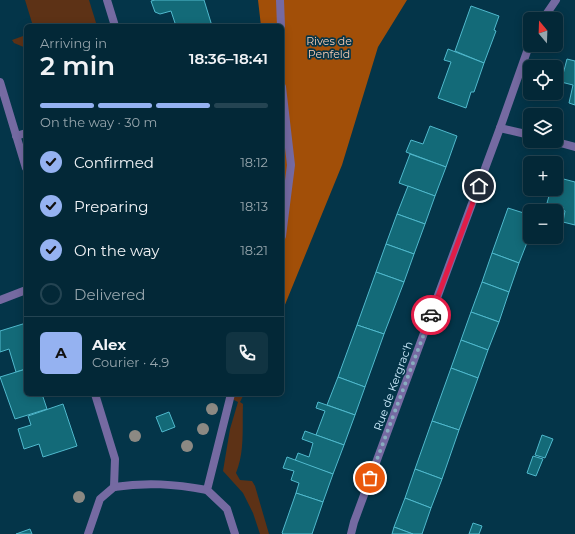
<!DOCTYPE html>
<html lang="en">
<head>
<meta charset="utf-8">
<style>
  body { margin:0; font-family:Montserrat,sans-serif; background:#113442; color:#f1f3f6; height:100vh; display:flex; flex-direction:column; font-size:15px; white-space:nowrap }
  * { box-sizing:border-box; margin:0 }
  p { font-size:13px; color:#97a6ad }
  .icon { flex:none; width:22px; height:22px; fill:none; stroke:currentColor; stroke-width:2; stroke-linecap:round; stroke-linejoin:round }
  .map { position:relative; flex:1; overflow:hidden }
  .sheet { position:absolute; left:24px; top:24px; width:260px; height:372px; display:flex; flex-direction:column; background:#032837; border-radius:6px; box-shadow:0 2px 10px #0003,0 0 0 1px #244452 }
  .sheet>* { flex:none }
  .needle { width:26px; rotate:341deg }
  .controls { position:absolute; left:523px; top:12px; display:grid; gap:8px }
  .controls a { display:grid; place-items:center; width:40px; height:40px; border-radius:6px; background:#032837; box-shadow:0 2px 10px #0003,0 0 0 1px #244452; font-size:20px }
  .pin { position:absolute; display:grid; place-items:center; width:34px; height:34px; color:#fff; margin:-17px; border:2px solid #fff; border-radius:50%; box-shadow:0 1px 4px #0007 }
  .courier { position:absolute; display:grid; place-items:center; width:40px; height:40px; margin:-20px; border:3px solid #e11d48; border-radius:50%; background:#fff; color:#222; box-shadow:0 1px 5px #0007 }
  .overview em { font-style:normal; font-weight:600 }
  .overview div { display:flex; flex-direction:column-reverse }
  .overview { display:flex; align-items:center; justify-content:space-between; height:68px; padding:0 16px }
  h1 { font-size:26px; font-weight:600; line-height:30px }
  .bar { display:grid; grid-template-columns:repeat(4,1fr); gap:6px 4px; align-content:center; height:48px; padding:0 16px }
  .bar i { height:5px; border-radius:3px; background:#244452 }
  .bar .on { background:#95b2f1 }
  .bar p { grid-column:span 4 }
  .line { display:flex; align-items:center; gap:10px; padding:0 16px; border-top:1px solid #244452 }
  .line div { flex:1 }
  .round { display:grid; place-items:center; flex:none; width:42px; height:42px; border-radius:6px; background:#113442 }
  ol { padding:0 16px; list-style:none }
  li { display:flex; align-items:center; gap:12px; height:44px }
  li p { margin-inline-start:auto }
  li .icon { padding:4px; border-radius:50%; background:#95b2f1; color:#111; stroke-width:4 }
  li:last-child { color:#97a6ad }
  li i { width:22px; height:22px; border:2px solid #244452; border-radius:50% }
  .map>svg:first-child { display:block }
  .green { fill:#5d3216 }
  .forest { fill:#a24f08 }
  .building { fill:#136a78; stroke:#50b9cd }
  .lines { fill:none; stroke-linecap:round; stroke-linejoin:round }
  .minor { stroke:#756aa2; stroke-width:8 }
  .tree { fill:#8c8983 }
  .done { stroke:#88adbf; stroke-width:4; stroke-dasharray:0 7.2 }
  .route { stroke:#e11d48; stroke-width:5 }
  .labels { text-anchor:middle; stroke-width:3.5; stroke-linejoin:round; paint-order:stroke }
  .park-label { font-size:11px; fill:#fccdb2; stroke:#043549 }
  .street-label { font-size:11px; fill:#cfeeff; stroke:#043549 }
</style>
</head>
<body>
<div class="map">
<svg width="575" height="534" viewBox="0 0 575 534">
  <rect width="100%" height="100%" fill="#043549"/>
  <g class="green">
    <polygon points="25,0 89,0 97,26 33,26"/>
    <polygon points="26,35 26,48 14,43 12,40"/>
    <path d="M222 394H244L240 402 243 404C242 426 245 452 236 473L240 480 252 481 255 486 269 534H260L253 513 243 493 223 471 230 429 238 402Z"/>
  </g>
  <polygon class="forest" points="258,0 407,0 378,47 342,165 282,312 282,26 261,26"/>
  <g class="building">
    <polygon points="155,0 204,0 212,26 176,26 171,11 160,14 155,12 151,1"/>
    <polygon points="471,6 499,16 494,30 496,31 484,63 455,51"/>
    <polygon points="448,49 484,63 474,92 471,92 466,108 438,98 451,62 444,60"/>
    <polygon points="567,59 575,61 575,105 569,103 573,85 561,82"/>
    <polygon points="430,126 457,136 446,167 406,152 411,140 423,144"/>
    <polygon points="410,154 446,167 435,196 399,183"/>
    <polygon points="556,177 575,182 575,225 563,222 565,211 563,210 563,207 547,203 551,189 556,189"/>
    <polygon points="408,186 435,196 425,224 397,214"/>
    <polygon points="508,208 530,215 524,232 530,235 519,263 492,253"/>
    <polygon points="397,214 425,224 414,254 386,244"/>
    <polygon points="386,244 414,254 404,282 376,272"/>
    <polygon points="492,253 519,263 509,292 482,282"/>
    <polygon points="376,272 404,282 384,334 357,325"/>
    <polygon points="482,282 509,292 499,322 471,312"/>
    <polygon points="471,312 499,322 488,350 461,340"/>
    <polygon points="26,323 26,369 16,372 9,349 0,352 0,331"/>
    <polygon points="357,325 384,334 365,387 338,377"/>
    <polygon points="461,340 488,350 478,378 451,368"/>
    <polygon points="451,368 478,378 459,430 432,421"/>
    <polygon points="26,369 26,394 42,394 47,409 15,419 0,377"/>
    <polygon points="338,377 365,387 355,415 327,405"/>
    <polygon points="318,402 355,415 344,445 316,435 325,411 316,408"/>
    <polygon points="63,404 77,446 43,457 39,444 24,449 18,429 31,425 28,416"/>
    <polygon points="169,412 175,427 162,432 156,417"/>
    <polygon points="432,421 459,430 442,479 415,469"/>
    <polygon points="305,431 344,445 333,474 295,461 298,453 309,457 313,443 302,439"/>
    <polygon points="542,435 553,439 545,458 535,455"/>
    <polygon points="533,456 543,459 536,476 527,473"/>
    <polygon points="287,457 333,474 323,502 296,493 299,483 291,480 294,471 283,468"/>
    <polygon points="415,469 442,479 431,508 405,498"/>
    <polygon points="296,493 323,502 312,534 283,534 282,533"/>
    <polygon points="405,498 431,508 422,534 413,534 394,527"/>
    <polygon points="473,523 482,526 479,534 469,534"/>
    <polygon points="394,527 413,534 392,534"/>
    <polygon points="30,529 32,534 16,534"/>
  </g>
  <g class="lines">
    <g class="minor">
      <polyline points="107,0 115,26"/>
      <polyline points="280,0 281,26"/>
      <polyline points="543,19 556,0"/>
      <polyline points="0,82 26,168"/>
      <polyline points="282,87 291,165 282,236"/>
      <polyline points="500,128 530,135"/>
      <polyline points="16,136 26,133"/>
      <polyline points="553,141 575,147"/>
      <polyline points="0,300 26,290"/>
      <polyline points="95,394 115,459 114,487"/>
      <polyline points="231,394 207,490 227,509 235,534"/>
      <path d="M114 487C147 482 174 484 207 490"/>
      <polyline points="88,534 100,499 114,487"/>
      <polyline points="351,534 354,522 500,128 530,43"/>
    </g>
  </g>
  <g class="tree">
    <circle cx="212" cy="409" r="6"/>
    <circle cx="203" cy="429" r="6"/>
    <circle cx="135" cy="436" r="6"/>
    <circle cx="187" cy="446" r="6"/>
    <circle cx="79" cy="497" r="6"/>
  </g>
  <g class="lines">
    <polyline class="done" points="370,478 431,315"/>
    <polyline class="route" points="431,315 479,186"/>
  </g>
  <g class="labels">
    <g class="park-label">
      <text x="329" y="45">Rives de<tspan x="329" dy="13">Penfeld</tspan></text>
    </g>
    <g class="street-label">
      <text transform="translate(393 386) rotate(-70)" y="4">Rue de Kergrac'h</text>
    </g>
  </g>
</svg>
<div class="controls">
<a><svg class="needle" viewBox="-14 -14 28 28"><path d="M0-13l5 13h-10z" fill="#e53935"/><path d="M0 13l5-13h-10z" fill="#97a6ad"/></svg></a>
<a><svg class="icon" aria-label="locate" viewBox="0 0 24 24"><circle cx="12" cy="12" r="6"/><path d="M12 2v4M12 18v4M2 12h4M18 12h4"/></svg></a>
<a><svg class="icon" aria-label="layers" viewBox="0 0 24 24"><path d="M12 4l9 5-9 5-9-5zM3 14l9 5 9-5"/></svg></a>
<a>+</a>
<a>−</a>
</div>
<div class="pin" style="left:370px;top:478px;background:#ea580c"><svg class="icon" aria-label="bag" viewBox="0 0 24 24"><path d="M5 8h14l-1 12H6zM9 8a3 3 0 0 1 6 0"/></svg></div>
<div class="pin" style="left:479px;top:186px;background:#1f2937"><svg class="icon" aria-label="home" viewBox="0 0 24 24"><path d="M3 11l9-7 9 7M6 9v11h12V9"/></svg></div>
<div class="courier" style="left:431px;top:315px"><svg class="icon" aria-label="car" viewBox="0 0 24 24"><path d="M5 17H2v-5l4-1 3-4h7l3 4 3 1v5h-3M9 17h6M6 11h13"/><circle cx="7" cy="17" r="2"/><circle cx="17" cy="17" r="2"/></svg></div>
<section class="sheet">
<div class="overview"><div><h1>2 min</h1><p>Arriving in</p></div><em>18:36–18:41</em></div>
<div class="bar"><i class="on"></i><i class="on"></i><i class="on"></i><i></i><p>On the way · 30 m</p></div>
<ol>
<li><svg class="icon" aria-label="check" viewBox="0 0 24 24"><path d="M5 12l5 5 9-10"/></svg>Confirmed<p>18:12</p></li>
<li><svg class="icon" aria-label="check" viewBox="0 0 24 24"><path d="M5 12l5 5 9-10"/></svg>Preparing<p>18:13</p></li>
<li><svg class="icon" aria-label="check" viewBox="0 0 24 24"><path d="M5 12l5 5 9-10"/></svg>On the way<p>18:21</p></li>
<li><i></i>Delivered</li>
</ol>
<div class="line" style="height:72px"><b class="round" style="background:#95b2f1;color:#111">A</b><div><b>Alex</b><p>Courier · 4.9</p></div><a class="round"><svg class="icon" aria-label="phone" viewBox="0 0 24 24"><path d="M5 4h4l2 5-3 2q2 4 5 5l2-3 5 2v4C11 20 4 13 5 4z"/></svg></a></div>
</section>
</div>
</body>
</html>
